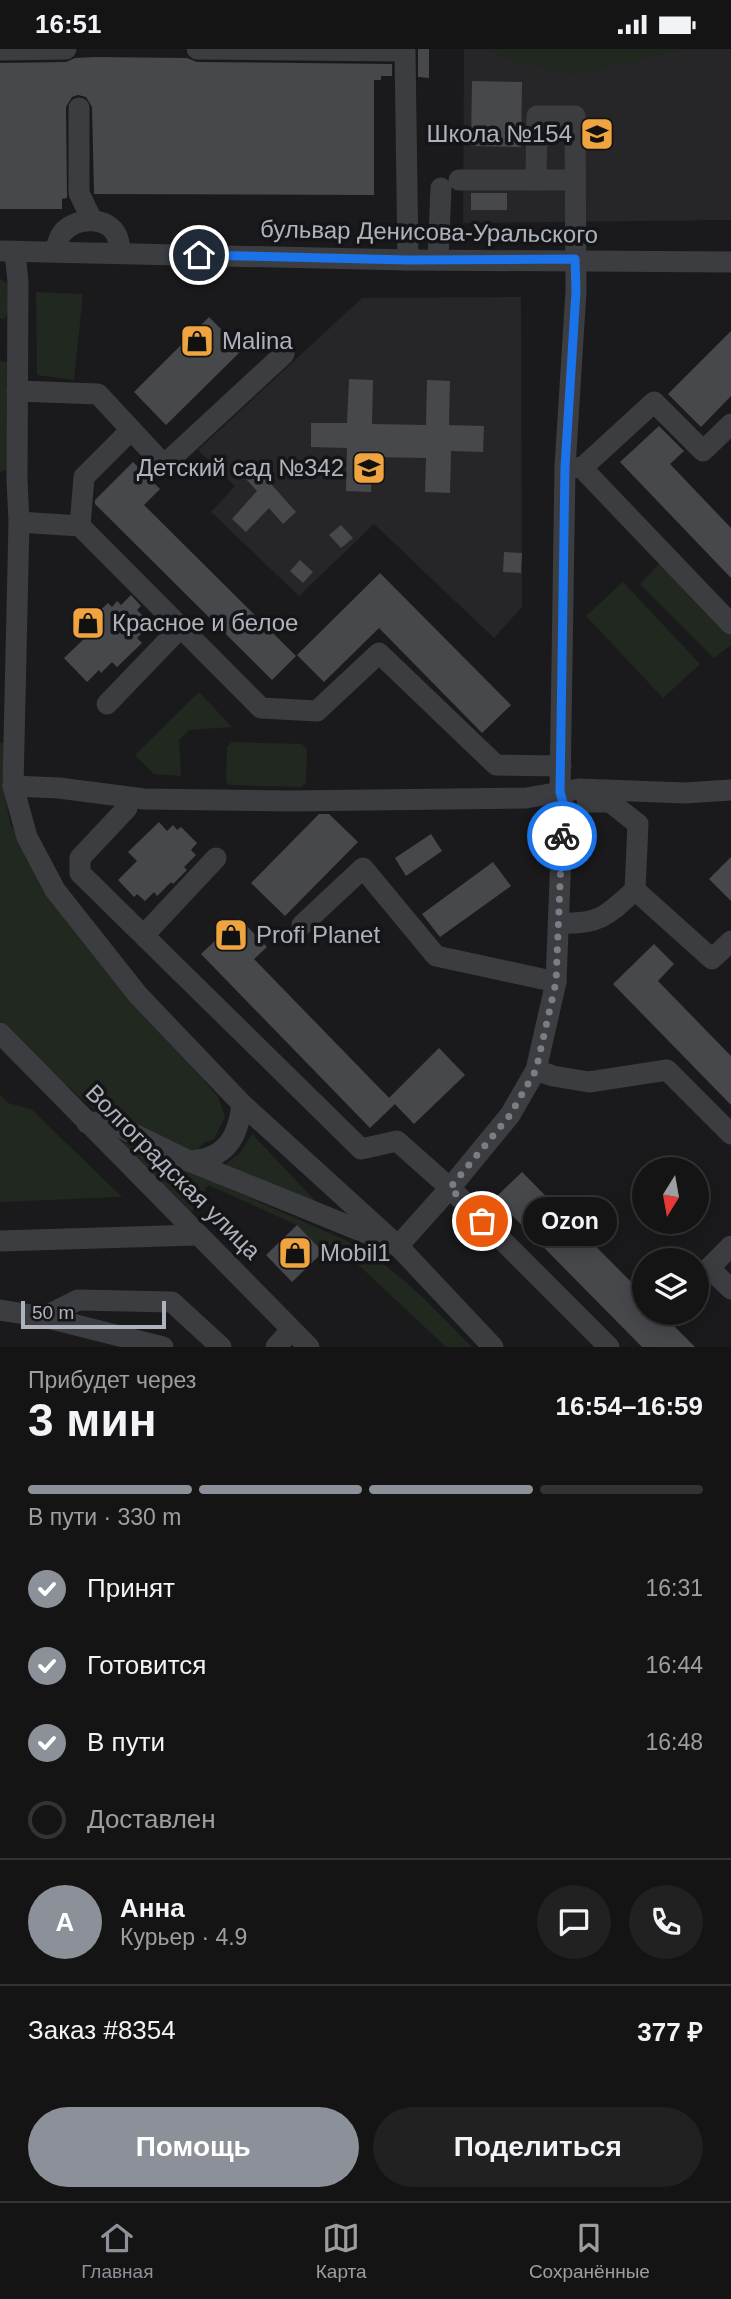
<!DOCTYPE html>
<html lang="ru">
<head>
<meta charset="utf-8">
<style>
  body { margin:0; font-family:Helvetica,sans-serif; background:#212122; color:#f1f3f6; height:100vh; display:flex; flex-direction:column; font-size:26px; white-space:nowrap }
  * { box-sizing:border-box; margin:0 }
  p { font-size:23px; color:#9d9ea0 }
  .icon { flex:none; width:38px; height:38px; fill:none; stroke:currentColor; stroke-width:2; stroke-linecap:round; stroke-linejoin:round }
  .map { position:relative; height:1298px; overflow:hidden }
  .panel { display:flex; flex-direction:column; background:#141415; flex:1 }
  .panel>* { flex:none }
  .needle { width:46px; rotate:191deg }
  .tools { position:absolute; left:632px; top:1108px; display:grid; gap:14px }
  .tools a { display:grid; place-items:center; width:77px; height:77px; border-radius:50%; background:#141415; box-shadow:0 4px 18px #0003,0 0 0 2px #333334; font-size:35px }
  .scale { position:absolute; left:21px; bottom:18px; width:145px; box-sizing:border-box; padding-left:7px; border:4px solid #adb3bc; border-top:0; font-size:19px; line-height:24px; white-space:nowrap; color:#adb3bc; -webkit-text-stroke:5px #151518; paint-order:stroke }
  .pin { position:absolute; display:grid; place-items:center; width:60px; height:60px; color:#fff; margin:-30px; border:4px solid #fff; border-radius:50%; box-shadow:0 2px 7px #0007 }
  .courier { position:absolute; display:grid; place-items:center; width:70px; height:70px; margin:-35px; border:5px solid #1a73e8; border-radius:50%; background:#fff; color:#222; box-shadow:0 2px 9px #0007 }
  .bubble { position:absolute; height:49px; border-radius:24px; background:#141415; box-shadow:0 4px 18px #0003,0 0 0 2px #333334; font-size:23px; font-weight:700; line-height:49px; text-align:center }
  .head em { font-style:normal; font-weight:700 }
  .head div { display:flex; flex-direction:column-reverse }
  .head { display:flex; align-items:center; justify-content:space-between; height:119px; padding:0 28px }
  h1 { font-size:46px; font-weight:700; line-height:52px }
  .bar { display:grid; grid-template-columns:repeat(4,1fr); gap:10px 7px; align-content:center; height:84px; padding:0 28px }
  .bar i { height:9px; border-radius:5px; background:#333334 }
  .bar .on { background:#8c9099 }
  .bar p { grid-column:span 4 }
  .line { display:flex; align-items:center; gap:18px; padding:0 28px; border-top:2px solid #333334 }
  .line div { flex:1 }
  .round { display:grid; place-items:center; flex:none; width:74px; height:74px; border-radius:37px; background:#212122 }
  ol { padding:0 28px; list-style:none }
  li { display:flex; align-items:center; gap:21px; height:77px }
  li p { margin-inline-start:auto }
  li .icon { padding:7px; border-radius:50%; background:#8c9099; color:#fff; stroke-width:4 }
  li:last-child { color:#9d9ea0 }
  li i { width:38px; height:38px; border:4px solid #333334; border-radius:50% }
  .primary-button { display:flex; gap:14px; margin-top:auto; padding:14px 28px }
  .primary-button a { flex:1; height:80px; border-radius:42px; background:#8c9099; color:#fff; font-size:28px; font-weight:700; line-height:80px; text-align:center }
  .primary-button a+a { background:#212122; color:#f1f3f6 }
  .status { display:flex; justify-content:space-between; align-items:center; height:49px; padding:0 35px; background:#141415; direction:ltr }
  .status svg { height:19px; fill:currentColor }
  .tab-bar { display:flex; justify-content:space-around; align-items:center; height:98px; border-top:2px solid #333334; background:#141415; font-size:19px; color:#9d9ea0 }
  .tab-bar a { display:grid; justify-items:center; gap:4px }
  .tab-bar .on { color:#8c9099 }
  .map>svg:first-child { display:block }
  .built { fill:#262629 }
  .green { fill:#202820 }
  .building { fill:#47484c }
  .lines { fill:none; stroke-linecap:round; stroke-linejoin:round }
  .minor { stroke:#3b3d41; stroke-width:21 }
  .done { stroke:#7a7d84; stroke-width:7; stroke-dasharray:0 12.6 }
  .route { stroke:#1a73e8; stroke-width:9 }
  .labels { text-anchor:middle; stroke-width:7; stroke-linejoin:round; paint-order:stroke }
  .poi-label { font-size:24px; fill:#adb3bc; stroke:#151518; text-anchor:start }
  .street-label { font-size:24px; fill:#adb3bc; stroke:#151518 }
</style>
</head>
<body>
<div class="status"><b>16:51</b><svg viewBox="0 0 49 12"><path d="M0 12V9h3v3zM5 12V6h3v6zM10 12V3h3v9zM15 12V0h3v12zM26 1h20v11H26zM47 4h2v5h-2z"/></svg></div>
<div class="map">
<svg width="731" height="1298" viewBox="0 0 731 1298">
  <rect width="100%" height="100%" fill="#1a1a1c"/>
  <g class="built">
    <polygon points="464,0 731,0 731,171 463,174"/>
    <polygon points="521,248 522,558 494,589 374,475 299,547 211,463 235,437 198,401 362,249"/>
  </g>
  <g class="green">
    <polygon points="492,0 685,0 573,26 497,7"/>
    <polygon points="0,230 10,236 12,258 4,270 0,269"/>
    <polygon points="36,243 83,245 74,331 37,326"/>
    <polygon points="0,312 12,314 9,419 0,423"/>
    <polygon points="663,511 731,584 731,596 714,609 640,535"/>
    <polygon points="623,533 700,615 663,649 586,567"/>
    <polygon points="199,643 232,678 189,681 179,691 181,727 154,725 135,706"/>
    <polygon points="0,693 3,694 8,702 2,731 10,774 46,842 218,1048 225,1068 214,1090 203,1094 195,1104 95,1061 41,1014 0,972"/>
    <polygon points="232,693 302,695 307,700 306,734 301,738 230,736 226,733 227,698"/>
    <polygon points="0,1046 8,1054 31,1060 122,1148 0,1153"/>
    <polygon points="252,1085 322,1159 220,1119 239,1105"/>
    <path d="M119 1091 345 1191C399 1220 430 1256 472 1298H446L334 1193 323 1203 297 1176 208 1136 192 1163Z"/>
  </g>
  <g class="building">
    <polygon points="418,0 429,0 429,29 418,28"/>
    <polygon points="96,8 187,9 197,13 392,15 392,27 381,27 381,31 374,31 374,146 94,145 92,58 86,48 78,46 72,48 66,58 67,149 62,150 62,160 0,160 0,14 66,13 75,9"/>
    <polygon points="472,32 522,33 521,98 471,97"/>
    <rect x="471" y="144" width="36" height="17"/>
    <polygon points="209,268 242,301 166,376 134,343"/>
    <polygon points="731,282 731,347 701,378 668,345"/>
    <polygon points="349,330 373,331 372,375 426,376 427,331 450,332 449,376 484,377 483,403 451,402 450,444 425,443 426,409 372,408 371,443 346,442 347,399 311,398 311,374 347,374"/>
    <polygon points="659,377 684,402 670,415 731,479 731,529 620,413"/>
    <polygon points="133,413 160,440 144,456 296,607 272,631 95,455 95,451"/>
    <polygon points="256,418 296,463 283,475 269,459 246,483 232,470 257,442 245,429"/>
    <polygon points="341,476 353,489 341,499 329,486"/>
    <polygon points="504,503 522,504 521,524 503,523"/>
    <polygon points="300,511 313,523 303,534 290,522"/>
    <polygon points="380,524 511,656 482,684 379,579 324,633 297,606"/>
    <polygon points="131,546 141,557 137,561 147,571 140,577 144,582 137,589 142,594 117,618 112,613 101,624 99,621 87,633 64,609 85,589 75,578 91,562 95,566 108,554 112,558 117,552 121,556"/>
    <polygon points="319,765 329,765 358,793 285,867 251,834"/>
    <polygon points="159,773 167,782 173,776 177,781 181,778 197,794 191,801 196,806 184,818 187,821 173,835 171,833 157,847 154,843 145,852 137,845 134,848 118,831 137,812 128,803"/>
    <polygon points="431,785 442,802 406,827 395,809"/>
    <polygon points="731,808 731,852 709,830"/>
    <polygon points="493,813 511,837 440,888 422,865"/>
    <polygon points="239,869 267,898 254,910 395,1055 370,1079 201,905"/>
    <polygon points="654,895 674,915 658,932 731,1007 731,1056 613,935"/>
    <polygon points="439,999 465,1026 414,1075 389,1049"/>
    <polygon points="522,1123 644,1246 644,1264 661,1264 695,1298 642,1298 495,1149"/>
    <polygon points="297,1176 323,1203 292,1233 266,1206"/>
  </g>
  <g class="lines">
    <g class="minor">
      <polyline points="197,0 405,2 408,211"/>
      <polyline points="0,1 66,0"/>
      <polyline points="79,59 79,144 92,171"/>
      <polyline points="459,131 575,131"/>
      <polyline points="2,202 408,211 731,213"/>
      <path d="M55 202C57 196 59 187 64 182 78 168 108 167 117 187 119 192 120 199 121 204"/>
      <polyline points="15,203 18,233 17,431 19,473 13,737 27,788 55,841 138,946 242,1055 398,1197 493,1298"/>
      <polyline points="438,211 441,139"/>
      <polyline points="17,342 98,345 164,416 284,305"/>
      <polyline points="565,418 582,419 731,575"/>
      <polyline points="582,419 654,353 703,402 731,375"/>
      <polyline points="19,473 80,477 261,659 317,662 379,604 496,716 561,717"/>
      <polyline points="80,477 84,428 131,381"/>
      <polyline points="107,655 181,578"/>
      <polyline points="13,737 59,739 144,750 289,752 526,749 579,740 685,744 731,741"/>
      <polyline points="127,759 80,809 80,824 361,1100 397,1092 450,1139 609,1298"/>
      <polyline points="635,841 712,910 731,892"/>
      <path d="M560 874C599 876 608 866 635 841L638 775 610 753H587"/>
      <polyline points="302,876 363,819 436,907 556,933"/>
      <polyline points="144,886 216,809"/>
      <polyline points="0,984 309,1298"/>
      <polyline points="536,1021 553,1027 589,1033 667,1021 731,1085"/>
      <polyline points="87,1074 107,1072 189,1112 398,1197 450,1139 510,1066 536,1021 556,933 563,754 560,743 565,418 576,242 575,67 537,67 536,131"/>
      <path d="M189 1112C226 1110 238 1089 242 1055"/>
      <polyline points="0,1192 197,1186"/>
      <polyline points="731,1197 709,1219 731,1240"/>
      <polyline points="0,1261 44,1268 163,1298"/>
      <polyline points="44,1268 78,1251 172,1253 221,1298"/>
      <polyline points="276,1298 291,1281"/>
    </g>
  </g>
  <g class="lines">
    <polyline class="done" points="482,1172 450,1139 510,1066 536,1021 556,933 562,787"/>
    <polyline class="route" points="199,206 408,211 575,210 576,242 565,418 560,743 563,754 562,787"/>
  </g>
  <defs>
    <symbol id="school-square" viewBox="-11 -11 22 22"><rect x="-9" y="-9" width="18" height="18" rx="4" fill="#efa43f" stroke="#151518"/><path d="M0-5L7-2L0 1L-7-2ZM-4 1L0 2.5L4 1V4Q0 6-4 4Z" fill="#111"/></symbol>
    <symbol id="shop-square" viewBox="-11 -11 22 22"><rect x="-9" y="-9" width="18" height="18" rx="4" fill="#efa43f" stroke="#151518"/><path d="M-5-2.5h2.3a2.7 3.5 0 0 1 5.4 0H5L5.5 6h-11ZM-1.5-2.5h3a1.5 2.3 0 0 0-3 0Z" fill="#111"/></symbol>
  </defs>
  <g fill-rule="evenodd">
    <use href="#school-square" x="578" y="66" width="38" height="38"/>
    <use href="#shop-square" x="178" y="273" width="38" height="38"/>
    <use href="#school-square" x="350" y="400" width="38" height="38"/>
    <use href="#shop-square" x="69" y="555" width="38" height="38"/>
    <use href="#shop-square" x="212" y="867" width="38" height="38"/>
    <use href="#shop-square" x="276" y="1185" width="38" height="38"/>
  </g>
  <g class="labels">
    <g class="poi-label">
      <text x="572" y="93" text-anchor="end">Школа №154</text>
      <text x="222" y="300">Malina</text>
      <text x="344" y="427" text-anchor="end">Детский сад №342</text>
      <text x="112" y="582">Красное и белое</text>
      <text x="256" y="894">Profi Planet</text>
      <text x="320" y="1212">Mobil1</text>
    </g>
    <g class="street-label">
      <text transform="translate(429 183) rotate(1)" y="8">бульвар Денисова-Уральского</text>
      <text transform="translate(173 1123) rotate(45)" y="8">Волгоградская улица</text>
    </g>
  </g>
</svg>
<div class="tools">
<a><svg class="needle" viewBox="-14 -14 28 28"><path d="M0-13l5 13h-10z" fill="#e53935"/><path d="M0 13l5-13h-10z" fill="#9d9ea0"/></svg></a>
<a><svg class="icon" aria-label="layers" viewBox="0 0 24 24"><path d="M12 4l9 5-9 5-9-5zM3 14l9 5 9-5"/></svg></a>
</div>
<div class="scale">50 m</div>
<div class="pin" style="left:482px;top:1172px;background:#ea580c"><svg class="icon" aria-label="bag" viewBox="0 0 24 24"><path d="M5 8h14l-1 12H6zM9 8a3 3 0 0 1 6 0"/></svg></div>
<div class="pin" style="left:199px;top:206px;background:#1f2937"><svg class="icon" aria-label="home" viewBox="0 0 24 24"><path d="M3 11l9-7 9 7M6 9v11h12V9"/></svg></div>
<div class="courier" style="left:562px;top:787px"><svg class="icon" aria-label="bike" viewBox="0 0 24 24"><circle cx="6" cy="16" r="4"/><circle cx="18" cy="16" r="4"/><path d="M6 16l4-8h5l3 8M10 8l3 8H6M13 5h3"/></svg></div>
<div class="bubble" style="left:523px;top:1148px;width:94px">Ozon</div>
</div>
<section class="panel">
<div class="head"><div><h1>3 мин</h1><p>Прибудет через</p></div><em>16:54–16:59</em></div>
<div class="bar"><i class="on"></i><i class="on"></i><i class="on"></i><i></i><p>В пути · 330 m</p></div>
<ol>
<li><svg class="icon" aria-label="check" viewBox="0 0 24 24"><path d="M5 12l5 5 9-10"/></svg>Принят<p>16:31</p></li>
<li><svg class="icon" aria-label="check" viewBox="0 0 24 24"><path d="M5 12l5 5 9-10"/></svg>Готовится<p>16:44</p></li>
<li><svg class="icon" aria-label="check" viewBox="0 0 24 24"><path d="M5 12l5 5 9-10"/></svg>В пути<p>16:48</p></li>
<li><i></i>Доставлен</li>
</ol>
<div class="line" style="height:126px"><b class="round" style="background:#8c9099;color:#fff">А</b><div><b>Анна</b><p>Курьер · 4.9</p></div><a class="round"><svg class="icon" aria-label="chat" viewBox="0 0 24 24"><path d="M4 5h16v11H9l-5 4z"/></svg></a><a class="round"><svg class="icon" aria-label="phone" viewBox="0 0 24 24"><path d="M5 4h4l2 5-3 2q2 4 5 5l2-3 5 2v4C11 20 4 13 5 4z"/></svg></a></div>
<div class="line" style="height:91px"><div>Заказ #8354</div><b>377 ₽</b></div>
<div class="primary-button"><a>Помощь</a><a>Поделиться</a></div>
</section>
<nav class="tab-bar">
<a class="on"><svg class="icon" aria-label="home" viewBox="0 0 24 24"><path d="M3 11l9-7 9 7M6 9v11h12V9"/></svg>Главная</a>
<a><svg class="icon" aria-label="map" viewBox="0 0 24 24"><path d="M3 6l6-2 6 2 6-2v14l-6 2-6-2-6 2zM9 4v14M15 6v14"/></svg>Карта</a>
<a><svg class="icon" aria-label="saved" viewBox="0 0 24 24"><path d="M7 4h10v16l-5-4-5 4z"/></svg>Сохранённые</a>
</nav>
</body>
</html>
